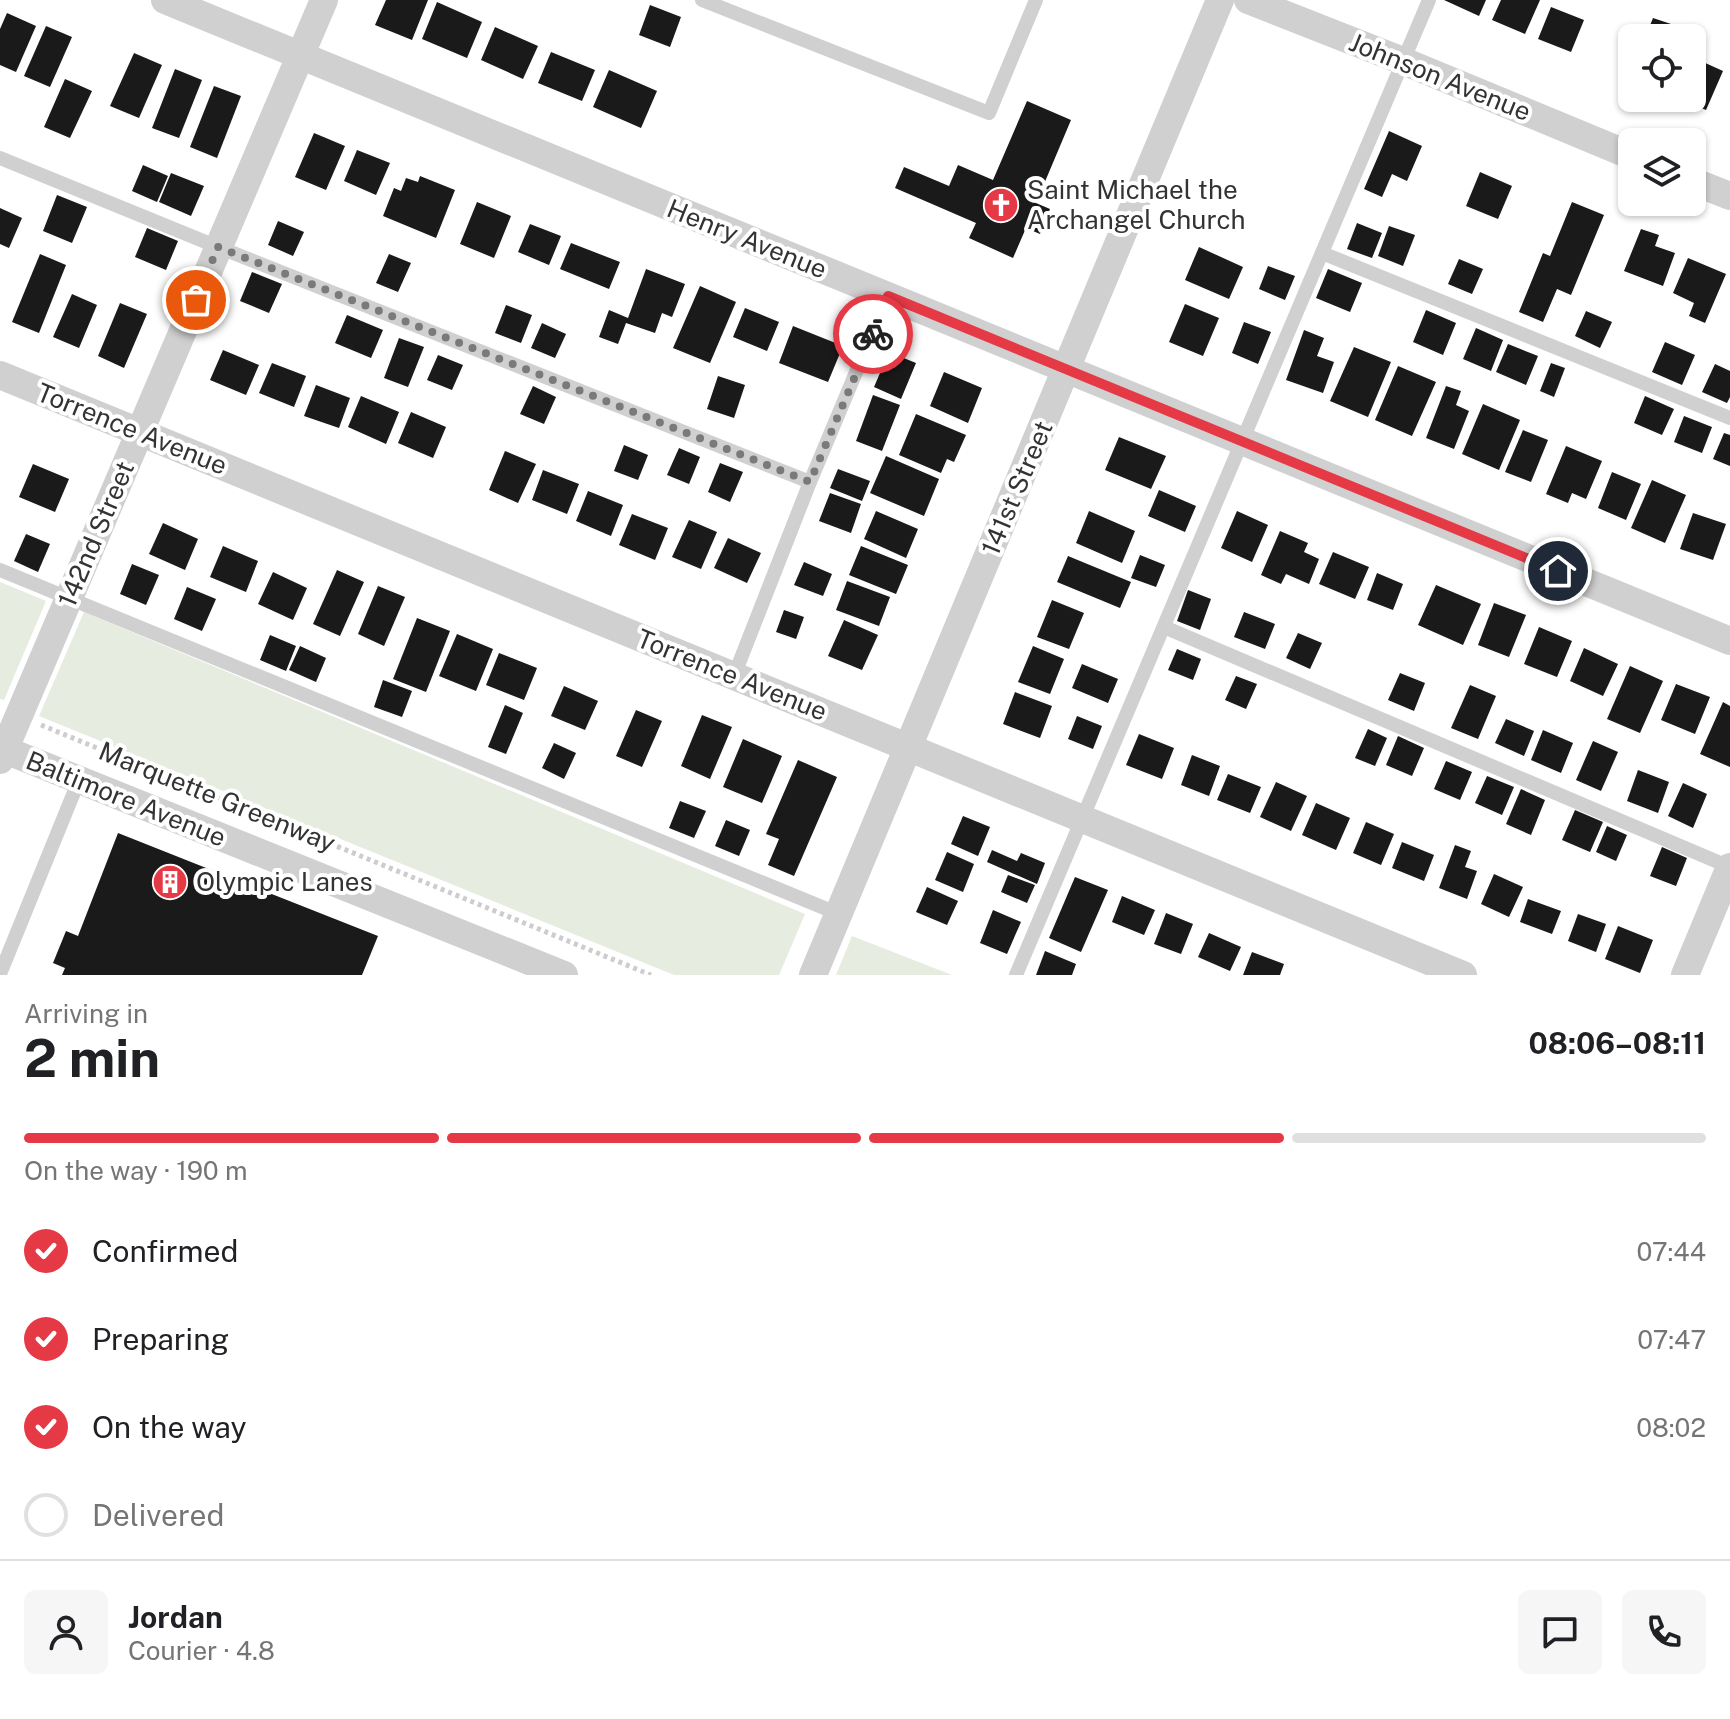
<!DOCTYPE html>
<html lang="en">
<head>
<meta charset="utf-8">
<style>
  body { margin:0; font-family:"Public Sans",sans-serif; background:#f6f6f6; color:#202124; height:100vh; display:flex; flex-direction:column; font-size:30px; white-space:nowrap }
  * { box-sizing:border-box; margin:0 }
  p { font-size:26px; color:#757577 }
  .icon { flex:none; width:44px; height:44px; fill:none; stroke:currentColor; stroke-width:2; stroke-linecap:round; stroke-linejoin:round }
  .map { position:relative; height:975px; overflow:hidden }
  .details { display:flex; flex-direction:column; background:#fff; flex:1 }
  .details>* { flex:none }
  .controls { position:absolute; left:1618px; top:24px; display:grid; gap:16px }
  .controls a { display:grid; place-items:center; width:88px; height:88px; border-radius:12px; background:#fff; box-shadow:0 2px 6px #0004; font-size:40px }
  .pin { position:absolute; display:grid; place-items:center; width:68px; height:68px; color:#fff; margin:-34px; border:4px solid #fff; border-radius:50%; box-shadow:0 2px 8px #0007 }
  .courier { position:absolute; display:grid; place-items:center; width:80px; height:80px; margin:-40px; border:6px solid #e63946; border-radius:50%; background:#fff; color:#222; box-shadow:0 2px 10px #0007 }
  .overview em { font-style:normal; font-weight:700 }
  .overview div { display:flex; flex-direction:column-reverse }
  .overview { display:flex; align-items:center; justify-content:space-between; height:136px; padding:0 24px }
  h1 { font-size:52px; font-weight:700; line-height:60px }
  .bar { display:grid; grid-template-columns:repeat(4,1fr); gap:12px 8px; align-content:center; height:96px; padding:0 24px }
  .bar i { height:10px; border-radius:6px; background:#e0e0e0 }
  .bar .active { background:#e63946 }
  .bar p { grid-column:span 4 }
  .line { display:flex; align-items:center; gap:20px; padding:0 24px; border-top:2px solid #e0e0e0 }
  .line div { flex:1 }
  .round { display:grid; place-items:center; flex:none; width:84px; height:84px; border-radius:12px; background:#f6f6f6 }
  ol { padding:0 24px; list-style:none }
  li { display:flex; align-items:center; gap:24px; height:88px }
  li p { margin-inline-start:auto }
  li .icon { padding:8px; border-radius:50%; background:#e63946; color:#fff; stroke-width:4 }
  li:last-child { color:#757577 }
  li i { width:44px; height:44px; border:4px solid #e0e0e0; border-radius:50% }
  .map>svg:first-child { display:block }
  .green { fill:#e6ecdf }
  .building { fill:#1a1a1a }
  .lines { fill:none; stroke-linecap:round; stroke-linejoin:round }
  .path { stroke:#cdcdcd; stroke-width:5; stroke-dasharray:4 4; stroke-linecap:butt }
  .lane { stroke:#d0d0d0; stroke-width:14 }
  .street { stroke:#d0d0d0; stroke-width:28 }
  .done { stroke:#7a7a7a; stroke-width:8; stroke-dasharray:0 14.4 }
  .route { stroke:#e63946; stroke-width:10 }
  .labels { text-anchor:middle; stroke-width:8; stroke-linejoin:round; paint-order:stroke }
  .street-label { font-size:26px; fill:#333; stroke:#fff }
  .poi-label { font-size:26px; fill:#333; stroke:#fff; text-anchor:start }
</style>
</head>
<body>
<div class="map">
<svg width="1730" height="975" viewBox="0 0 1730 975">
  <rect width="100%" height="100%" fill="#fff"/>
  <g class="green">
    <polygon points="0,582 46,601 4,700 0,699"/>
    <polygon points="84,612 805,914 779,975 674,975 39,716"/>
    <polygon points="852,936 952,975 836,975"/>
  </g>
  <g class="building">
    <polygon points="386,0 428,0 412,40 375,25"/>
    <polygon points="1444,0 1486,0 1479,16"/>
    <polygon points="1501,0 1540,0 1525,34 1492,20"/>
    <polygon points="437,2 482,22 467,58 422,39"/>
    <polygon points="650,5 681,17 670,47 639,35"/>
    <polygon points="1551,7 1584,20 1571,52 1538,39"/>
    <polygon points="7,13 36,26 16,72 0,65 0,29"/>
    <polygon points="1653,18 1671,24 1666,38 1645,38"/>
    <polygon points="46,26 72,37 50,87 24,76"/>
    <polygon points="495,27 538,46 523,79 481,60"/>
    <polygon points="551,52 595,70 582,101 538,83"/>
    <polygon points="134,53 162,65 139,118 110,106"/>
    <polygon points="1692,57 1723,71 1706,110 1679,98 1692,98"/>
    <polygon points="175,69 202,80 179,138 152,128"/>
    <polygon points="609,70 657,91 641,128 593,107"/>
    <polygon points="65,79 92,91 70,138 44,127"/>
    <polygon points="214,86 241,96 217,158 190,147"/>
    <polygon points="1027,101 1071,120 1036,203 1050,209 1040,234 1026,228 1013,258 969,238 976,223 895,188 904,167 949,186 958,165 993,180"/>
    <polygon points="1389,131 1422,146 1407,181 1392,174 1382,197 1364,189"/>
    <polygon points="314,133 345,146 326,190 295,177"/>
    <polygon points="357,150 390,163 376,195 344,181"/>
    <polygon points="143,165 168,176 157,202 132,191"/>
    <polygon points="1480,172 1512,186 1498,219 1466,206"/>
    <polygon points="171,173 204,186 191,216 159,202"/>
    <polygon points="420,176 455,190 436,238 383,216 394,188 401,191 406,178 418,182"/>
    <polygon points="57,195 87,207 72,243 43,231"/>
    <polygon points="477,202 511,216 494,258 460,244"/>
    <polygon points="1572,202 1604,215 1571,295 1557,289 1543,322 1519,312 1543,253 1550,256"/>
    <polygon points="0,208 22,218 9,248 0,244"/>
    <polygon points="278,221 304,232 293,256 268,245"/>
    <polygon points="1357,223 1382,233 1372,258 1347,249"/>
    <polygon points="530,224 561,236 549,265 518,252"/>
    <polygon points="1389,226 1415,235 1403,266 1378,256"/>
    <polygon points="147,228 178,241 166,270 135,257"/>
    <polygon points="1641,229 1659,235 1655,246 1675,253 1663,286 1624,271"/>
    <polygon points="571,243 620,262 609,289 560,269"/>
    <polygon points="1199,247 1243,267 1229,299 1185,280"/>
    <polygon points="40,254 66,265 39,333 12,322"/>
    <polygon points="389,254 411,263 398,292 376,283"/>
    <polygon points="1688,258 1726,274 1705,323 1689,316 1694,303 1673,293"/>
    <polygon points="1459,259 1483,269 1472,294 1448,284"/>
    <polygon points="1268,266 1295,276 1285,300 1259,289"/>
    <polygon points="646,269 685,284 672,317 662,313 655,333 626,323 618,344 599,337 609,310 628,318"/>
    <polygon points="1328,269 1362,283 1350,312 1316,298"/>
    <polygon points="252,272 282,284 269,313 240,301"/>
    <polygon points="700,286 736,302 710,363 673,348"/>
    <polygon points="72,294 97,305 79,348 53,337"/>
    <polygon points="120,303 147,314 124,368 98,356"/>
    <polygon points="1185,304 1219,318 1203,356 1169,342"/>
    <polygon points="506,305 532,315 521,343 495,333"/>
    <polygon points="745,308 779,322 767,351 733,337"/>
    <polygon points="1426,310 1456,323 1443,355 1413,342"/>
    <polygon points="1586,311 1612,322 1600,348 1575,336"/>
    <polygon points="347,315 383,330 371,358 335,343"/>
    <polygon points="1244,322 1271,332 1258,364 1232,353"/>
    <polygon points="542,323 566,334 555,358 531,348"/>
    <polygon points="793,326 843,346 828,382 779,363"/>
    <polygon points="1476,328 1503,340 1491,371 1463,359"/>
    <polygon points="1304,330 1324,338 1317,356 1334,362 1323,393 1286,380"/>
    <polygon points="399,338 424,347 408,387 384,378"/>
    <polygon points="1665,342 1695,355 1682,385 1652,372"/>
    <polygon points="1508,344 1538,356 1526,385 1496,372"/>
    <polygon points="1354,347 1391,362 1368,417 1330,401"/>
    <polygon points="223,350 259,365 246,395 210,380"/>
    <polygon points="889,352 916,363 901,399 874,387"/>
    <polygon points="438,355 463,365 452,390 427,380"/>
    <polygon points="272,363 306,376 294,407 259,393"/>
    <polygon points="1551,363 1565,368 1554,397 1540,391"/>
    <polygon points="1715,364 1730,371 1730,397 1727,403 1702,392"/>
    <polygon points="1398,366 1436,382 1412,436 1375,420"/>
    <polygon points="944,372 982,388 968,423 930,406"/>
    <polygon points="718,376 745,385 734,418 707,409"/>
    <polygon points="316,385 350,398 339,428 304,416"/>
    <polygon points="533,386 556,397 544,424 520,414"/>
    <polygon points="1446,386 1461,391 1456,405 1469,411 1454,449 1426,438"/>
    <polygon points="873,395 900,405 882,451 856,441"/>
    <polygon points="361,396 399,412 386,444 348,427"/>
    <polygon points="1645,396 1674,409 1662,435 1634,423"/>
    <polygon points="1483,404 1520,420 1499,470 1462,454"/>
    <polygon points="411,412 446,427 433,458 398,443"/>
    <polygon points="916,414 966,435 954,462 947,459 941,473 899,455"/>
    <polygon points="1684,416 1712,427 1702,453 1674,442"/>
    <polygon points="1523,430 1548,440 1531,482 1505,472"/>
    <polygon points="1724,433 1730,435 1730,466 1713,459"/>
    <polygon points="1119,437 1166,456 1151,489 1105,470"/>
    <polygon points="624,445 648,455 638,480 614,471"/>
    <polygon points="1566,446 1602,461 1586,499 1572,493 1568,503 1546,494"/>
    <polygon points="679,448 700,457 689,484 667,475"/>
    <polygon points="505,451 536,464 518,503 489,490"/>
    <polygon points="886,456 939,479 924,516 870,493"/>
    <polygon points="720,463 743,472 730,502 708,492"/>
    <polygon points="33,464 69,479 55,512 19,497"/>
    <polygon points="838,469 870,481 862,501 830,488"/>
    <polygon points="543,470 579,484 567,514 532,500"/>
    <polygon points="1612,472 1641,484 1626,520 1598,508"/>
    <polygon points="1652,480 1686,495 1665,543 1631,528"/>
    <polygon points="1159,490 1196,506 1185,532 1148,516"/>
    <polygon points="588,491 623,505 611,536 576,521"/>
    <polygon points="830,493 861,504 851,533 819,521"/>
    <polygon points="876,511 918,529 906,558 864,539"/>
    <polygon points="1089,511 1135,531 1122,563 1076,543"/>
    <polygon points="1237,511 1268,525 1252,562 1221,548"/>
    <polygon points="1693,513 1726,524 1713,560 1680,549"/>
    <polygon points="632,514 668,528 655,560 619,545"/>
    <polygon points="689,520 717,532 701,569 672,557"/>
    <polygon points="163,523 198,539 185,570 149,554"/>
    <polygon points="1280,531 1308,543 1304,552 1319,559 1309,584 1286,574 1281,584 1261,575"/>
    <polygon points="26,534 50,544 38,572 14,561"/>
    <polygon points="728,538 761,553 747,583 714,568"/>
    <polygon points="223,546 258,561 246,592 210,577"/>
    <polygon points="861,546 908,565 896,594 849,575"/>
    <polygon points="1333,552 1369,567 1355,599 1319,584"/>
    <polygon points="1140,555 1165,565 1156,587 1131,578"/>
    <polygon points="1068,556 1131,582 1120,608 1057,582"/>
    <polygon points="804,562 832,574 823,596 794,585"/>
    <polygon points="132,564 159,575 146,605 120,594"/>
    <polygon points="337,570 364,582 340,636 313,624"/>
    <polygon points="273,572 307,588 293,620 258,604"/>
    <polygon points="1377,573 1403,584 1393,610 1367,600"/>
    <polygon points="847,581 890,597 879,626 836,610"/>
    <polygon points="1436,585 1481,604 1463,645 1418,625"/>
    <polygon points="378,586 405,597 384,646 358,634"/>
    <polygon points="187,587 216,599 202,631 174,619"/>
    <polygon points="1188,590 1211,599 1200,630 1177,621"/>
    <polygon points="1052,600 1084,613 1069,649 1037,637"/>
    <polygon points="1494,603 1526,615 1509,657 1478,645"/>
    <polygon points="784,610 804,617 796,639 776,632"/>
    <polygon points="1244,612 1275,624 1265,649 1234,637"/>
    <polygon points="417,618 450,631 426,692 393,679"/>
    <polygon points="844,620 878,635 862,670 828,656"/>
    <polygon points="1539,627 1572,641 1557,677 1524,664"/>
    <polygon points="1298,633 1322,643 1310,669 1286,658"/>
    <polygon points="457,634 493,649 476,691 439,676"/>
    <polygon points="270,635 296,646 286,671 260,660"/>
    <polygon points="300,646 326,658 316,682 289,670"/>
    <polygon points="1033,646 1064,659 1050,694 1018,682"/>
    <polygon points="1584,648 1618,664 1603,696 1570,681"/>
    <polygon points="1177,649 1201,659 1193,680 1168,670"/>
    <polygon points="499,653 537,668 524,700 486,685"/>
    <polygon points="1082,664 1118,679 1108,703 1072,688"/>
    <polygon points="1630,666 1663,681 1640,733 1607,719"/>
    <polygon points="1400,673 1425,683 1414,711 1388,700"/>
    <polygon points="1236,676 1257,684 1246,709 1225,700"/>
    <polygon points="383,680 412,691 402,717 374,707"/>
    <polygon points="1676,684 1710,697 1695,734 1661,720"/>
    <polygon points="1470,685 1496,696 1478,739 1451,728"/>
    <polygon points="564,686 598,701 585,730 551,716"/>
    <polygon points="1015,692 1052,706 1040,738 1003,724"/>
    <polygon points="1723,702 1730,706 1730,767 1700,754"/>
    <polygon points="505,705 523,713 506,754 488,747"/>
    <polygon points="636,710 662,721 642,767 616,756"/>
    <polygon points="702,715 732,727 710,779 681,766"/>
    <polygon points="1077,716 1102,726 1093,749 1068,739"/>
    <polygon points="1506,719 1534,731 1524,756 1495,743"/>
    <polygon points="1368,729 1387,738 1375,766 1355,758"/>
    <polygon points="1543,730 1573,743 1561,773 1531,760"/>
    <polygon points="1139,734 1174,748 1162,779 1126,765"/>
    <polygon points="1398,736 1424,748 1412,776 1386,765"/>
    <polygon points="743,739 782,756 762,803 723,787"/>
    <polygon points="1593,741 1618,752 1601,791 1576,780"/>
    <polygon points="554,743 576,753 564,779 542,768"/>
    <polygon points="1192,755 1220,766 1209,796 1181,785"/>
    <polygon points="798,760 837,777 794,876 768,865 779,839 766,834"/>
    <polygon points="1446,761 1472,772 1460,800 1434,789"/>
    <polygon points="1638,770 1669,782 1658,813 1627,801"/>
    <polygon points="1228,774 1261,787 1250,813 1217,800"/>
    <polygon points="1487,776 1514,787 1502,815 1475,803"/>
    <polygon points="1276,782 1307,796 1291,831 1260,817"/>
    <polygon points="1683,783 1707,794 1693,828 1668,816"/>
    <polygon points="1521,789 1545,800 1531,835 1506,824"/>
    <polygon points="680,801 706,811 694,838 669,828"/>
    <polygon points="1316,803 1350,818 1336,850 1302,835"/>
    <polygon points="1575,810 1603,822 1590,852 1562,840"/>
    <polygon points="963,816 990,827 978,856 951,844"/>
    <polygon points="726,820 750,830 739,856 715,846"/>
    <polygon points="1366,822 1394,834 1381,865 1353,853"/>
    <polygon points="1607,826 1627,835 1616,861 1596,852"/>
    <polygon points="118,833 378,936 362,975 62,975 65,968 53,963 66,931 78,936"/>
    <polygon points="1402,842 1434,855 1424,881 1392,868"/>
    <polygon points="1455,845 1471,851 1465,867 1477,871 1467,899 1439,888"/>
    <polygon points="1662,847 1687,858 1676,886 1650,876"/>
    <polygon points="992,850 1017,861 1021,853 1045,863 1037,884 987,862"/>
    <polygon points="947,852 974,864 963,892 935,880"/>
    <polygon points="1494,874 1523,887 1509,917 1481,904"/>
    <polygon points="1008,875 1035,885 1027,903 1001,892"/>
    <polygon points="1075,877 1108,890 1081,952 1049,938"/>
    <polygon points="927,887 958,901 947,925 916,912"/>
    <polygon points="1122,896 1155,910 1144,935 1112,922"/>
    <polygon points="1528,899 1561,911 1552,934 1520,922"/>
    <polygon points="993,910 1021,922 1007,954 980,943"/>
    <polygon points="1166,913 1193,924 1181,954 1154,944"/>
    <polygon points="1578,914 1606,924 1596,952 1568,941"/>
    <polygon points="1618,926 1653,940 1640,973 1605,959"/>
    <polygon points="1209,933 1241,947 1230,971 1198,957"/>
    <polygon points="1045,951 1076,964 1072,975 1036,975"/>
    <polygon points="1252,952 1284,964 1280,975 1243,975"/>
  </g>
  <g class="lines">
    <polyline class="path" points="41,725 651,975"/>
    <g class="lane">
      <polyline points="702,0 989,113 1036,0"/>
      <polyline points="0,158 218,247 810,482"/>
      <polyline points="1322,253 1730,418"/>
      <polyline points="0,570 839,914"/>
      <polyline points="1164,627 1730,867"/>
      <polyline points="734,676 810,482 888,296"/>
      <polyline points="0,974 79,780"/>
      <polyline points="1016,975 1429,0"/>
    </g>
    <g class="street">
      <polyline points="165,0 1730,641"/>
      <polyline points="1248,0 1403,61 1632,156"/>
      <polyline points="1692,181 1730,196"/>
      <polyline points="0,375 1463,975"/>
      <polyline points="0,748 564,975"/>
      <polyline points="0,760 324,0"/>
      <polyline points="813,975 1220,0"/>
      <polyline points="1685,975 1730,867"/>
    </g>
  </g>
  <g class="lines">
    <polyline class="done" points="196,300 218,247 810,482 873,334"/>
    <polyline class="route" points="873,334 888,296 1558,571"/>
  </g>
  <defs>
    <symbol id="church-disc" viewBox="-11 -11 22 22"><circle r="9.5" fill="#e63946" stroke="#fff"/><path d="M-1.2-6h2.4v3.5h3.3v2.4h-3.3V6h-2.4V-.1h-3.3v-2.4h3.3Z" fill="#fff"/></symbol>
    <symbol id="building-disc" viewBox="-11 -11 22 22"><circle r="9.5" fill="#e63946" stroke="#fff"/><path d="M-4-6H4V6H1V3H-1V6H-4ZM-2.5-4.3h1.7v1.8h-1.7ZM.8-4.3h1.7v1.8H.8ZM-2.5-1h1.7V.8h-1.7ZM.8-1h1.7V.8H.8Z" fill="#fff"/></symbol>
  </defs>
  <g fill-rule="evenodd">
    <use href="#church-disc" x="981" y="185" width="40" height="40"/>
    <use href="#building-disc" x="150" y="862" width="40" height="40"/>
  </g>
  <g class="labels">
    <g class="street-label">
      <text transform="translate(1440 77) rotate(22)" y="9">Johnson Avenue</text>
      <text transform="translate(747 239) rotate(22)" y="9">Henry Avenue</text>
      <text transform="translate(132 429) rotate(22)" y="9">Torrence Avenue</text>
      <text transform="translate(1017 488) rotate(-67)" y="9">141st Street</text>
      <text transform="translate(96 534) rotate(-67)" y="9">142nd Street</text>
      <text transform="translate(732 675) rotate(22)" y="9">Torrence Avenue</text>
      <text transform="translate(217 797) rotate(22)" y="9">Marquette Greenway</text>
      <text transform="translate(126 799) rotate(22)" y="9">Baltimore Avenue</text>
    </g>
    <g class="poi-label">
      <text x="1027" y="199">Saint Michael the<tspan x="1027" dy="30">Archangel Church</tspan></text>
      <text x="196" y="891">Olympic Lanes</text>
    </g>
  </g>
</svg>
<div class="controls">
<a><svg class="icon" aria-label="locate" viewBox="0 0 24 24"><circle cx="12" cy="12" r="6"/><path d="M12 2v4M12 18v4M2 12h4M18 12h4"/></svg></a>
<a><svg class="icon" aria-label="layers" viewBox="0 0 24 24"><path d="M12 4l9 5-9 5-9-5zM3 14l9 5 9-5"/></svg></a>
</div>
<div class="pin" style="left:196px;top:300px;background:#ea580c"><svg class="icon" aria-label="bag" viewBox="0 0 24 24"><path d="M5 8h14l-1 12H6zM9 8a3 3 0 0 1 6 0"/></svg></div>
<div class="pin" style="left:1558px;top:571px;background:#1f2937"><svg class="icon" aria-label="home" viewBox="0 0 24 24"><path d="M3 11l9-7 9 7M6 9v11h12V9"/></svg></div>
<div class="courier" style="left:873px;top:334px"><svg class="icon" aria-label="bike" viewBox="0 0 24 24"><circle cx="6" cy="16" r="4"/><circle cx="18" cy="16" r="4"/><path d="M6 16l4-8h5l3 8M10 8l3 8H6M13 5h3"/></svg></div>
</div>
<section class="details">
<div class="overview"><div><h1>2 min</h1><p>Arriving in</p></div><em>08:06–08:11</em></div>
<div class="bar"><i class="active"></i><i class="active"></i><i class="active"></i><i></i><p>On the way · 190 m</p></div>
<ol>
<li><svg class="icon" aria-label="check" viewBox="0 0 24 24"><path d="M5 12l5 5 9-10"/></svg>Confirmed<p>07:44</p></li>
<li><svg class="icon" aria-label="check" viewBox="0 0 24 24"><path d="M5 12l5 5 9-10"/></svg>Preparing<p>07:47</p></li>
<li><svg class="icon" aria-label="check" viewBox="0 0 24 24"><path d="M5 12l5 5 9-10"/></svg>On the way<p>08:02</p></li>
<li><i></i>Delivered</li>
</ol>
<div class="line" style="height:144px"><a class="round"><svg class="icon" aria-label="person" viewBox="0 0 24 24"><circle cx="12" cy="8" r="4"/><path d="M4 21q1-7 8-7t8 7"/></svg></a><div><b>Jordan</b><p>Courier · 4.8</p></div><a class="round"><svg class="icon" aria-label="chat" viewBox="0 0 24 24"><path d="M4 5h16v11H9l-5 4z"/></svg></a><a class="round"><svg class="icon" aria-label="phone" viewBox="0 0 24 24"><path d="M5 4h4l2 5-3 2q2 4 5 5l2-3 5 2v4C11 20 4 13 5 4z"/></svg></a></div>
</section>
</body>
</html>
